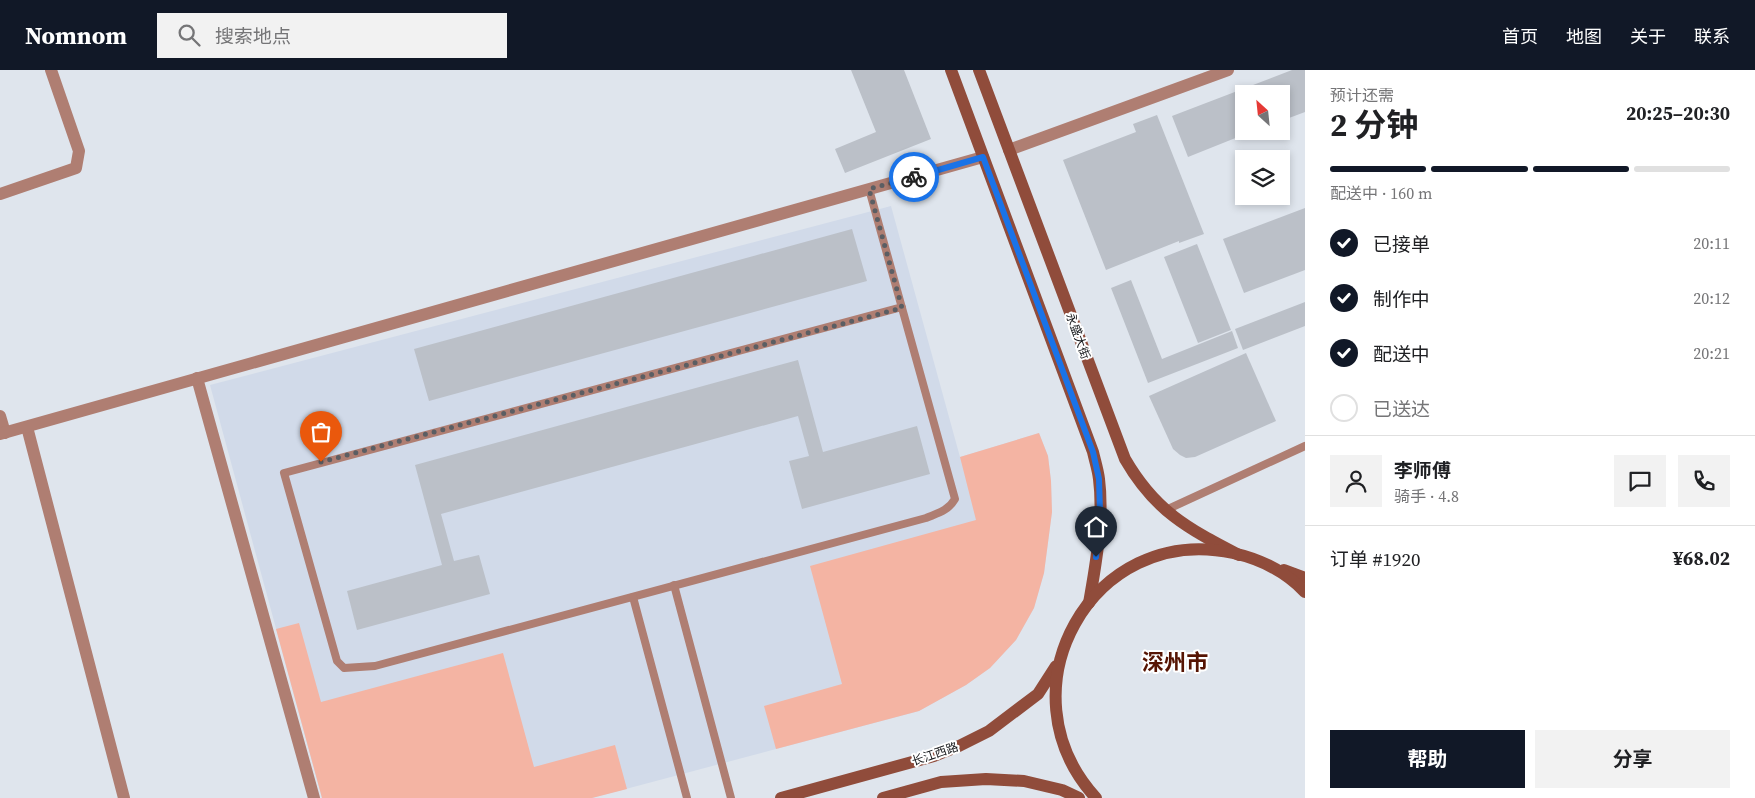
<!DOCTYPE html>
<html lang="zh">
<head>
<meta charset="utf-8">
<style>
  body { margin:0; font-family:"Source Serif 4","Noto Sans SC",serif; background:#f2f2f2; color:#202124; height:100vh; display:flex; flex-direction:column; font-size:19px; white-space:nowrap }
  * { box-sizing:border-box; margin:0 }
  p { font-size:16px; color:#757577 }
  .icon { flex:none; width:28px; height:28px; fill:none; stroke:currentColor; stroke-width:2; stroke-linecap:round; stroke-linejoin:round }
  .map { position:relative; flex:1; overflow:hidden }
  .drawer { display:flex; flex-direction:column; background:#fff; width:450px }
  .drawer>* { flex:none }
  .needle { width:32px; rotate:333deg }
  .fabs { position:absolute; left:1235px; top:15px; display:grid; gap:10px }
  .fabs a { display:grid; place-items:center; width:55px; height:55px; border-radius:0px; background:#fff; box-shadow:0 2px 8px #0003; font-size:25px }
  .pin { position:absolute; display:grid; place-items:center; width:42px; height:42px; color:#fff; margin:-51px -21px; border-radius:50% 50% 50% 0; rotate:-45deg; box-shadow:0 0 5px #0007 }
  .pin .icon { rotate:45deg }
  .courier { position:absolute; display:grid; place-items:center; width:50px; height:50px; margin:-25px; border:4px solid #1a73e8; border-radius:50%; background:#fff; color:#222; box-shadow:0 1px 6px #0007 }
  .head em { font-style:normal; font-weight:700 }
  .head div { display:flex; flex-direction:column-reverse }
  .head { display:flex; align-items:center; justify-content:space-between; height:85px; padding:0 25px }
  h1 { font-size:32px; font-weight:700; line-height:38px }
  .bar { display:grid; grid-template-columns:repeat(4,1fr); gap:8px 5px; align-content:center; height:60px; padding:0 25px }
  .bar i { height:6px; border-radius:4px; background:#e0e0e0 }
  .bar .selected { background:#111827 }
  .bar p { grid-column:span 4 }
  .line { display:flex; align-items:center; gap:12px; padding:0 25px; border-top:1px solid #e0e0e0 }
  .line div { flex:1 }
  .round { display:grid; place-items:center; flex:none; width:52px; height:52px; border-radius:0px; background:#f2f2f2 }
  ol { padding:0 25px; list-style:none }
  li { display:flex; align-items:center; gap:15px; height:55px }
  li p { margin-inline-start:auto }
  li .icon { padding:5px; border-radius:50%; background:#111827; color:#fff; stroke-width:4 }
  li:last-child { color:#757577 }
  li i { width:28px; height:28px; border:2px solid #e0e0e0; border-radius:50% }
  .action { display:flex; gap:10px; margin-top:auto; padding:10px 25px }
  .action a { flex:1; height:58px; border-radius:0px; background:#111827; color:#fff; font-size:20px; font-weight:700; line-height:58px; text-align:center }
  .action a+a { background:#f2f2f2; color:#202124 }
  header { display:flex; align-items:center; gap:30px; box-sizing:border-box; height:70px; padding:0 25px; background:#111827; color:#fff }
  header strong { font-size:24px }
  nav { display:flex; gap:28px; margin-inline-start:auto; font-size:18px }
  .search { width:350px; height:45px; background:#f2f2f2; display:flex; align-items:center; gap:12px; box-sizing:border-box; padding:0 18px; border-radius:0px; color:#757577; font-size:19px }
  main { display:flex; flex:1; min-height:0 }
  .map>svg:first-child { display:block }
  .built { fill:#d1dae9 }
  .grass { fill:#f4b4a3 }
  .building { fill:#bbc0c8 }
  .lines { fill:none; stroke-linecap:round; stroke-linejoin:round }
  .service { stroke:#af7e72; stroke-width:8 }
  .minor { stroke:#af7e72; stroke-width:12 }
  .tertiary { stroke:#af7e72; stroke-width:12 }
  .secondary { stroke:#904c3b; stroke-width:12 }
  .done { stroke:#5b5e63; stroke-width:5; stroke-dasharray:0 9 }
  .route { stroke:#1a73e8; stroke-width:6 }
  .labels { text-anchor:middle; stroke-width:4; stroke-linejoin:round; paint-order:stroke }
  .street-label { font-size:12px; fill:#141619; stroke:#fff }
  .town-label { font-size:22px; font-weight:bold; fill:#561403; stroke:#fff }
</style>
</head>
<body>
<header>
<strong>Nomnom</strong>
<div class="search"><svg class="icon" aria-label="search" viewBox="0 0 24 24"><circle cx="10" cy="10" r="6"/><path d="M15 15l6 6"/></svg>搜索地点</div>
<nav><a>首页</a><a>地图</a><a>关于</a><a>联系</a></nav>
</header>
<main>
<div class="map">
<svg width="1305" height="728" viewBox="0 0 1305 728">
  <rect width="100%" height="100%" fill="#dfe5ed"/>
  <polygon class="built" points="891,136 960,387 1039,363 1048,386 1051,411 1052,442 1044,503 1034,538 1016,570 990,598 966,615 919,641 592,728 322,728 210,315"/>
  <g class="grass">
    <polygon points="1039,363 1048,386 1051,411 1052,442 1044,503 1034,538 1016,570 990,598 966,615 919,641 776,679 764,636 842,614 810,496 976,450 960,387"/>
    <polygon points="299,553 321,632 503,583 534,697 615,675 627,719 592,728 322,728 276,559"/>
  </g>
  <g class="building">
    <polygon points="851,0 904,0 931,69 845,103 835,79 876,62"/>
    <polygon points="1292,0 1305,0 1305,42 1281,51 1281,24 1244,24 1244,61 1253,61 1188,87 1172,46"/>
    <polygon points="1157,45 1204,164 1179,173 1179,171 1106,200 1063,90 1136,62 1133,54"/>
    <polygon points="1305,138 1305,200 1244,223 1223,169"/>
    <polygon points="852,159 867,211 429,331 414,279"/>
    <polygon points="1197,174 1231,260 1198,273 1164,187"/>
    <polygon points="1131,210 1162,289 1232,261 1238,278 1148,313 1111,218"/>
    <polygon points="1305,232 1305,256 1243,280 1235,259"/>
    <polygon points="1246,283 1276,351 1195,387 1186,388 1180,385 1173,379 1149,326"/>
    <polygon points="798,290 823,382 917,356 930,404 802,439 789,391 809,386 798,346 441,444 454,491 479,485 490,524 357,560 347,521 442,495 415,395"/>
  </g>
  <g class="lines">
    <g class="service">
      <path d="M869 119 955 429C948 441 938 443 926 448L375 596 344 598 337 591 284 403 902 237"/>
      <polyline points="1166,440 1305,376"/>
      <polyline points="674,515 731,728"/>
      <polyline points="633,527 687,728"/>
    </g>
    <g class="minor">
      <polyline points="0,124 76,98 79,81 51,0"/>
      <polyline points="197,308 314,728"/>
      <polyline points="0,346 5,363"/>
      <polyline points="27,357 124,728"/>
    </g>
    <g class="tertiary">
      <polyline points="1009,80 1228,0"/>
      <polyline points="0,364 983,87"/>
    </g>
    <g class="secondary">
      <path d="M951 0 1093 382C1095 391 1098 400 1099 409 1104 448 1096 494 1089 533"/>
      <path d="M979 0 1125 389C1155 441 1187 458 1239 485"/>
      <polyline points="1284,500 1305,508"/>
      <polyline points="781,728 934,686 959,676 989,661 1038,624 1056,596"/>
      <polyline points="883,728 941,712 986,709 1024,711 1062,720 1079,728"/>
      <path d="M1096 728C998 621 1092 452 1233 483 1260 489 1286 502 1305 522"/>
    </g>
  </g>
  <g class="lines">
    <polyline class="done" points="321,392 902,238 869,119 914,107"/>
    <polyline class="route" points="914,107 983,87 1093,382 1099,409 1100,442 1096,487"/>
  </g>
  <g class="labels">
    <g class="street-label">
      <text transform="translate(1078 266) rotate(70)" y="4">永盛大街</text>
      <text transform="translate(935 684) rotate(-19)" y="4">长江西路</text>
    </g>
    <g class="town-label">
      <text x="1175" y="600">深州市</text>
    </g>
  </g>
</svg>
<div class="fabs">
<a><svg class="needle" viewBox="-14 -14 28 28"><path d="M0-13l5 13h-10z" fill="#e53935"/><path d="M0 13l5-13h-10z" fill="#757577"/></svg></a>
<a><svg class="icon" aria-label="layers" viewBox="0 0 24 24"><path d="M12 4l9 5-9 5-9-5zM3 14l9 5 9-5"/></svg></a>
</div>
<div class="pin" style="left:321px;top:392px;background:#ea580c"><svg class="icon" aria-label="bag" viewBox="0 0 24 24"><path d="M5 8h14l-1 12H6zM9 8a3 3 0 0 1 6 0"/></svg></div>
<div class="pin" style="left:1096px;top:487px;background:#1f2937"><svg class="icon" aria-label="home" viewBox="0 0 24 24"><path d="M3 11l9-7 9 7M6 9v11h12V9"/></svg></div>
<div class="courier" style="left:914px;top:107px"><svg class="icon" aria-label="bike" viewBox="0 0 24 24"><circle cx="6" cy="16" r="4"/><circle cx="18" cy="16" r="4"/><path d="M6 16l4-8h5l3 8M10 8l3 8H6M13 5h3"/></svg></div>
</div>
<section class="drawer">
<div class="head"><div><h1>2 分钟</h1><p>预计还需</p></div><em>20:25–20:30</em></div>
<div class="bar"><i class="selected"></i><i class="selected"></i><i class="selected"></i><i></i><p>配送中 · 160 m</p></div>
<ol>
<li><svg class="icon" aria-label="check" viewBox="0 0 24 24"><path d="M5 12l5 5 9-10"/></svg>已接单<p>20:11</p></li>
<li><svg class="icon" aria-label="check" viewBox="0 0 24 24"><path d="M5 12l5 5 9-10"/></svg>制作中<p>20:12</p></li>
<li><svg class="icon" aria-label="check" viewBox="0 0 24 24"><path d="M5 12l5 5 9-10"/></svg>配送中<p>20:21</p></li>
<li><i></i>已送达</li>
</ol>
<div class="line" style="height:90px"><a class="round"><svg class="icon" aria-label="person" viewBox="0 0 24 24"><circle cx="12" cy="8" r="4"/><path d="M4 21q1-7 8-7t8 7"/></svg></a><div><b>李师傅</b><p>骑手 · 4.8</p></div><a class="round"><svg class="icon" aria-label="chat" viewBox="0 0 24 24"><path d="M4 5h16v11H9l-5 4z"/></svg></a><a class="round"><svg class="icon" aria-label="phone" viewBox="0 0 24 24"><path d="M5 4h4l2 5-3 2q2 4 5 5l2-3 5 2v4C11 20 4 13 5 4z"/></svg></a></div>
<div class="line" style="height:65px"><div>订单 #1920</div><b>¥68.02</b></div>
<div class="action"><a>帮助</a><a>分享</a></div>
</section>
</main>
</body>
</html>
